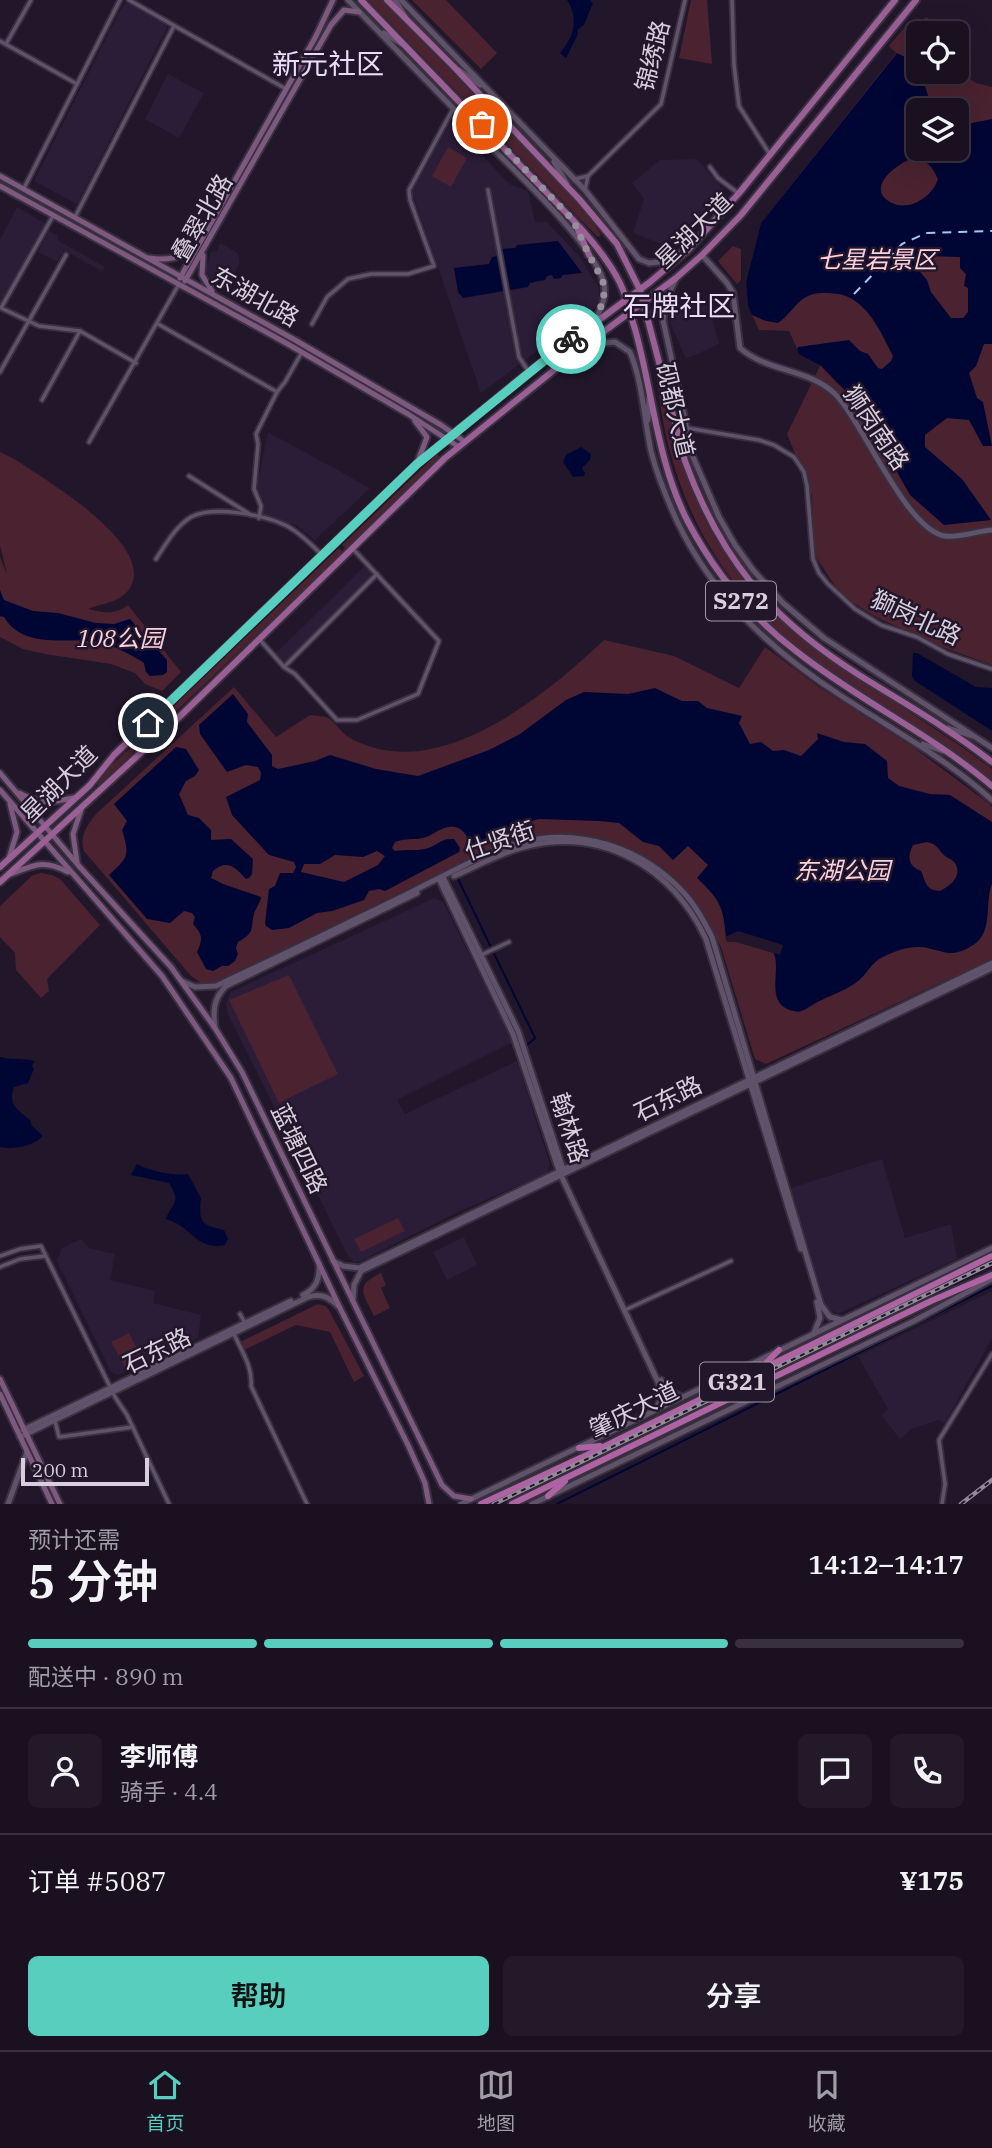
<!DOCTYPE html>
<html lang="zh">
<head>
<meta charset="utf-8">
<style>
  body { margin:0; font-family:"IBM Plex Serif","Noto Sans SC",serif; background:#231929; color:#f1f3f6; height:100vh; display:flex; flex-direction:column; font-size:26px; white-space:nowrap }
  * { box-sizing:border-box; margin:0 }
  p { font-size:23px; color:#9f9da5 }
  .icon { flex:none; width:38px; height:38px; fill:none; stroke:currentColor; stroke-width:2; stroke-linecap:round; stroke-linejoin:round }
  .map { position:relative; height:1504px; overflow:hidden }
  .drawer { display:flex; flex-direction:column; background:#1a1020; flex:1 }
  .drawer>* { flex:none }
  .fabs { position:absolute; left:906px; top:21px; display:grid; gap:14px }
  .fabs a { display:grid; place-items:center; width:63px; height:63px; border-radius:10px; background:#1a1020; box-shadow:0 7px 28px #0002,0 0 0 2px #38303e; font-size:35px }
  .scale { position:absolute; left:21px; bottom:18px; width:128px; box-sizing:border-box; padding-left:7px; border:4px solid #d7cfdd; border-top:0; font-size:19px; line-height:24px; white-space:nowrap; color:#d7cfdd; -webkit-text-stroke:5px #22162b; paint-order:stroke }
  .pin { position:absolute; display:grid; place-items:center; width:60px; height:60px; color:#fff; margin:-30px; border:4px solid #fff; border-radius:50%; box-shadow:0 2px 7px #0007 }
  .courier { position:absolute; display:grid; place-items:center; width:70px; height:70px; margin:-35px; border:5px solid #58cebf; border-radius:50%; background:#fff; color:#222; box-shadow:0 2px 9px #0007 }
  .headline em { font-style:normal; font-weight:600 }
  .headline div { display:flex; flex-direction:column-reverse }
  .headline { display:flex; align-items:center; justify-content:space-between; height:119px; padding:0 28px }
  h1 { font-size:46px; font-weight:600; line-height:52px }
  .bar { display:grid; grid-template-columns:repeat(4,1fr); gap:10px 7px; align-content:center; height:84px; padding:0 28px }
  .bar i { height:9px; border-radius:5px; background:#38303e }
  .bar .selected { background:#58cebf }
  .bar p { grid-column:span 4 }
  .line { display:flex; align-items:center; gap:18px; padding:0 28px; border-top:2px solid #38303e }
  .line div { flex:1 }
  .round { display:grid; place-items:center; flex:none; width:74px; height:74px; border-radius:10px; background:#231929 }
  .action { display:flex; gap:14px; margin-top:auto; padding:14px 28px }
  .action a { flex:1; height:80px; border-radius:10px; background:#58cebf; color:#111; font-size:28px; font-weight:600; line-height:80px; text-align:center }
  .action a+a { background:#231929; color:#f1f3f6 }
  .dock { display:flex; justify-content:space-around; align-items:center; height:98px; border-top:2px solid #38303e; background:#1a1020; font-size:19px; color:#9f9da5 }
  .dock a { display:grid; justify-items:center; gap:4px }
  .dock .selected { color:#58cebf }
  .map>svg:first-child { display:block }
  .built { fill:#2b1c37 }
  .green { fill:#4a2230; fill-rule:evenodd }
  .water { fill:#000634; fill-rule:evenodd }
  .pier { fill:#22162b }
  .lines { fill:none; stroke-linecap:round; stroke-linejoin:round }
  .stream { stroke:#000634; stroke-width:2 }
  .ferry { stroke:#a8c6f5; stroke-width:2; stroke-dasharray:9 7; stroke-linecap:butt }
  .minor-casing { stroke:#38303f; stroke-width:7 }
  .tertiary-casing { stroke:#38303f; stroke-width:9 }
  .secondary-casing { stroke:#38303f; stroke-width:9 }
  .primary-casing { stroke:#38303f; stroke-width:10 }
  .trunk-casing { stroke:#38303f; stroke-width:10 }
  .minor { stroke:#5f526a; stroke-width:3.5 }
  .tertiary { stroke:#5f526a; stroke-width:5 }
  .secondary { stroke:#7d587f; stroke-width:5 }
  .primary { stroke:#9a5f95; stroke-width:6 }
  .trunk { stroke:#ae63a3; stroke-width:6 }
  .rail-casing { stroke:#92899a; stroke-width:4.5 }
  .rail { stroke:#22162b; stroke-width:2; stroke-dasharray:5; stroke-linecap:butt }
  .done { stroke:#988e9f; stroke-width:7; stroke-dasharray:0 12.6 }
  .route { stroke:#58cebf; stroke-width:9 }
  .labels { text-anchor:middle; stroke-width:5; stroke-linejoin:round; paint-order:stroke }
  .shield { fill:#22162b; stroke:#a198a8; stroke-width:2 }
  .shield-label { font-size:23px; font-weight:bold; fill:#d7cfdd }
  .street-label { font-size:24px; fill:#d7cfdd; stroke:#22162b }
  .park-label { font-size:24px; font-style:italic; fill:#fcd2de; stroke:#22162b }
  .quarter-label { font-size:28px; fill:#ecdcf9; stroke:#22162b }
</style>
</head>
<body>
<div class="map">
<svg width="992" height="1504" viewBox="0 0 992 1504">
  <rect width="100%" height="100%" fill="#22162b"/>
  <g class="built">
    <polygon points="128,3 166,23 167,28 77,204 34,181 122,7"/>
    <polygon points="168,74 204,93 179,138 145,119"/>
    <polygon points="451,121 509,184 528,191 535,222 547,222 579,256 599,288 599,298 596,307 481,393 412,192"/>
    <polygon points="697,159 724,191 667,246 633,233 644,199 632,183 660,160"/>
    <polygon points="17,207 46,224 0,306 0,240"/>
    <polygon points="49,231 58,236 57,240 105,267 102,271 64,250 57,262 38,252"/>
    <polygon points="220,243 238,253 240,262 226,288 210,278 206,268 211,252 217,251"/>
    <polygon points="707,300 719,344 686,359 669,320 688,306"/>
    <polygon points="268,432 370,488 315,540 296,525 261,514 263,500 256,491"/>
    <polygon points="365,566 377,579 287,666 275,654"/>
    <polygon points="434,898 443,902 513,1042 397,1100 405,1114 517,1061 550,1164 547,1173 456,1213 361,1261 354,1262 349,1258 227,1012 226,1004 231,992"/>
    <polygon points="882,1159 905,1238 951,1224 957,1259 840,1313 836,1313 827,1308 791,1188"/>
    <polygon points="464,1237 477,1265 447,1280 433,1252"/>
    <polygon points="81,1239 89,1248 115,1254 110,1280 155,1291 153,1303 201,1315 198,1338 118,1375 111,1372 57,1261 62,1248"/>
    <polygon points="992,1291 992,1338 945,1423 939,1420 911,1429 900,1439 881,1415 888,1409 858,1356"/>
  </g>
  <g class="green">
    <polygon points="368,0 382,0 585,209 601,235 598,237 578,217"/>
    <polygon points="412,0 446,0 497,53 481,69"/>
    <polygon points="691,0 707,0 712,64 679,58"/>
    <path d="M926 17 947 33H919V72L957 71 976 83 992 87V665L934 644 874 616 841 595 814 554 812 495 787 434 820 366 800 355 789 331 759 330 748 306 746 282 761 223 896 53 889 46 910 21 920 25ZM919 110H957V149H919Z"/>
    <polygon points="448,147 467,158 451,187 432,176"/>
    <polygon points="733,246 741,249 741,280 737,284 718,261"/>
    <path d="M660 376C671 417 679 459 695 498 752 637 881 684 992 769V781C968 763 944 744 918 728 887 708 854 689 824 668 723 596 668 500 657 377Z"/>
    <path d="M0 452 16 460C44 479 164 549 127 592 117 603 100 604 88 609 104 613 114 615 128 605L181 672 162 691 145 684 135 673 111 664 45 654 23 649 0 637V557L7 574 0 545Z"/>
    <polygon points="437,454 439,457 346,549 342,545"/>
    <polygon points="339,548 343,552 98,786 97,784 111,766"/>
    <path d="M604 640 674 656 739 688 765 647 819 687 913 747 988 803 992 807V959L766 1064 755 1059 721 947 703 912 684 888 665 869 637 852 601 838 570 835 509 840 212 984 201 983 191 976 84 851C79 836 87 826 96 814L234 687 276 737 310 715C315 716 321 716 326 717 335 721 341 733 350 738 357 742 368 746 375 748 455 770 550 691 604 640Z"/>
    <polygon points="41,873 52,875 60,879 100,925 47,979 49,991 41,998 16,970 15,953 0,937 0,906 33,875"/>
    <polygon points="289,975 338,1074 279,1103 229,1000"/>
    <polygon points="398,1218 405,1231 361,1252 354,1239"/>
    <path d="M381 1273 386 1285 381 1288 390 1308 374 1316C363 1293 354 1286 381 1273Z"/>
    <polygon points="318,1304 326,1306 329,1310 364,1376 354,1382 330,1332 296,1325 244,1350 240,1342"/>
    <polygon points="129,1333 143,1360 126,1369 111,1342"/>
  </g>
  <g class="water">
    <path d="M567 0H590L593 3 584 25 577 30 578 34 566 58 560 53C574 37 579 19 567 0Z"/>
    <path d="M897 53 905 57 922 75 932 110H919V149H957V130L967 124 992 119V344H984L976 366 969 373 977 398 983 402 992 446H983L969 420 947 418 925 435V447L962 479 991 520 944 525 910 495 859 405 821 366 800 355 797 350 798 347 849 340 860 351 868 354 878 368 882 369 891 361 893 356C878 327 864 292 827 293 819 293 813 293 806 297 795 303 789 316 778 323L766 321 752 315 748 306 746 282 761 223ZM911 159C926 158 932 166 938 179 933 196 909 213 890 202 866 188 895 165 911 159ZM925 256 960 257V268L966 274 964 286 968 288V312L963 318H951L931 292 927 280 915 266Z"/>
    <polygon points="558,241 582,273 563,275 561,278 554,279 552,275 547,276 545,280 530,283 528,287 463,298 458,292 454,268 489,264 492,257 501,255 500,249 515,248 517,245"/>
    <polygon points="581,447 591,454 590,460 582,468 585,473 584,476 573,477 563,462 566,455"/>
    <path d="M0 590 4 600 33 611 58 613 96 623 114 624 130 619 167 660V672L163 675 150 676 146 672 144 663C139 659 112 645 105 643 72 635 25 652 4 617L0 616Z"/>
    <polygon points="913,653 917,653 976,687 992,688 992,731 915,681 912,676"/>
    <path d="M655 688 682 701H698L707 708 742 716 739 723 750 744 761 742 773 751 784 750 801 756 818 739 817 733 844 742 865 744 887 761 888 778 899 786 930 794 950 795 992 822V884C985 900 992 926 979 940 974 946 959 954 950 953 942 953 930 947 919 947 906 947 895 951 883 957 871 962 867 975 857 982 842 993 824 997 809 1007 804 1010 800 1013 794 1011 762 1004 783 968 773 952L726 938C723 905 720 900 697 878L708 865 688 846 673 860 659 846 643 842 619 823 599 821 539 819 500 830 476 844C467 842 468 834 460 829 446 821 436 835 423 838 414 840 405 838 395 842L392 848 395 851C405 849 415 851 425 849 438 846 439 838 454 839L460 848 459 852 385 891 379 889 369 891 364 900 332 911 317 913 289 928 272 930 266 926 265 923 269 889 275 886 280 873H293L296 867 294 862 269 855 232 815 226 797 260 780 261 773 258 767 246 765 227 772 200 734 199 725 233 694 248 714 247 722 272 755V766L278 769 315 761 330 755 376 769 418 776 489 750 520 734 566 700 584 692 628 694ZM927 842C938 844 938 850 945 856 949 859 952 859 955 863 963 876 950 886 940 891 925 890 926 882 921 871 908 866 907 857 913 845ZM377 851 385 856 378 865 344 882 301 872 304 864H320L335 855 363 857Z"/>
    <path d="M176 747 186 749 199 770 195 776 186 781 179 794 188 815 199 818 211 830V840L231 839 253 859 252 874 249 878 246 879C235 867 227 859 213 871L211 878 223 884 261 897C260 904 256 907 254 914 250 929 256 932 238 942L236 948 238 954 235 961 228 966H222L213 971 206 969 197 952C203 939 203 935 193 924L195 917 192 913 184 911 170 923 147 919 109 875C128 857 130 856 122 830L127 821 114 804Z"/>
    <path d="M0 1057C12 1060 22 1058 35 1061L32 1066 34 1069 28 1083 14 1087C8 1105 17 1109 30 1120L32 1126 43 1136C34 1146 13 1150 0 1147Z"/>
    <path d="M137 1164C150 1171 173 1176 188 1174L201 1198C199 1220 199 1225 224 1230L228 1239 225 1245C196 1251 190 1225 166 1219 172 1202 182 1204 169 1183L131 1175Z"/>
  </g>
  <polygon class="pier" points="738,931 783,945 780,955 736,942 727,942 725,937"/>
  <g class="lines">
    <g class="stream">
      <polyline points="458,879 535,1038 526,1046"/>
      <polyline points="557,1504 992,1286"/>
    </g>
    <polyline class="ferry" points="854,294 902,244 926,233 992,231"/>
    <defs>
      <g id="minor">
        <polyline points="129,0 286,89"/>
        <polyline points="732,0 734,65 739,106 769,153"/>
        <polyline points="0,41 77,84"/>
        <polyline points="6,44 31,0"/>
        <polyline points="710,167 718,178 738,193"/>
        <polyline points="588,176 661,104 685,0"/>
        <polyline points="575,179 588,176"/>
        <polyline points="24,188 120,0"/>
        <polyline points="488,190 519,357 529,372"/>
        <polyline points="585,190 588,176"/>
        <polyline points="53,216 1,308 39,326 80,331 136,363"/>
        <polyline points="75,217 174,26"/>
        <polyline points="158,324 277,392"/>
        <polyline points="312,324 327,297 348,279 371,274 408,274 434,266 410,200 409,190 453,109"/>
        <polyline points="0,372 66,255"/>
        <polyline points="42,400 80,331"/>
        <polyline points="687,428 759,440 774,445 794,457 804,472 807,486 813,559 819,573 828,584 855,609 881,625 917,637 948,654 992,669"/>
        <polyline points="89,442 179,284"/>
        <polyline points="189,476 251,515"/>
        <polyline points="259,518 261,506 254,489 258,444 256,434 277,392 285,382 302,352"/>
        <path d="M156 559C166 544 175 527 191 517 213 505 265 515 287 526 300 533 311 544 321 554"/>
        <polyline points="260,640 284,667 377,574"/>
        <polyline points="284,667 295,674 337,720 357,720 418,694 439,641 353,549"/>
        <polyline points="479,956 509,942"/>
        <polyline points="0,1256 20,1249 41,1246 115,1397 127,1415 169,1504"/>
        <polyline points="0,1267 20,1259 45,1256"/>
        <polyline points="625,1310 731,1261"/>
        <polyline points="240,1314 245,1323"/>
        <path d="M234 1334C241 1350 253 1367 251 1386L307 1504"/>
        <polyline points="55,1421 59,1437 133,1427"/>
        <polyline points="942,1504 945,1484 939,1440 992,1354"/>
      </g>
      <g id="tertiary">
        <path d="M348 0C394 47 440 95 486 142 516 172 591 242 603 280 608 295 601 308 595 321"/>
        <polyline points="395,0 405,16"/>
        <polyline points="401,0 585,190 639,259 649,263 660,262 683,252"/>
        <polyline points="384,33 402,44"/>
        <polyline points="459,70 480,85"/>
        <polyline points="554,162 567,184"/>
        <path d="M702 255 727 283 733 293 740 348C767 372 810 369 835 394 863 422 906 530 945 536 959 538 977 531 992 530"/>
        <polyline points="675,281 666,299 663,320 693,457 719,517 735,545 753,570 783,603 824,638 992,748"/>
        <path d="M588 344 615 342 630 352C643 383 644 419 651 451 657 475 667 499 677 521 713 597 773 652 843 697 893 730 947 759 992 800"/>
        <polyline points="662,368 676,393"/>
        <polyline points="648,420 649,398"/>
        <polyline points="948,728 972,736"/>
        <polyline points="923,744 943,751"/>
        <path d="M454 876C477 866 500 853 524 847 603 826 673 869 706 939L801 1249"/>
        <polyline points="443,877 518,1031 564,1172"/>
        <polyline points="439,879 513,1034 559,1171 658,1382 662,1398 657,1407"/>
        <path d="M182 981 195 987 216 986C274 959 331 931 389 903 430 884 475 856 519 843 578 826 643 848 684 893 696 906 704 921 712 937L821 1305 830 1317 842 1320"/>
        <path d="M215 1028C213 1011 213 999 226 986L417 893"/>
        <polyline points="333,1261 343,1266 359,1268 992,963"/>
        <path d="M303 1295C317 1288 320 1278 319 1263"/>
        <polyline points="353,1301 354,1285 361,1271 992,968"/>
        <polyline points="814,1333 820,1318 817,1302"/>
        <polyline points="661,1380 668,1391 682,1397"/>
        <polyline points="23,1430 291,1301"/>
        <path d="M20 1437 308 1297C321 1293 329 1297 338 1306"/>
        <polyline points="8,1504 27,1452"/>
        <polyline points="461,1504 992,1248"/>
        <polyline points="532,1504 914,1321 992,1279"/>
      </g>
      <g id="secondary">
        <polyline points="0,176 295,340 441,425 465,442"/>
        <polyline points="0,186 286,343 408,414 459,447"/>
        <polyline points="203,255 202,275 212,291"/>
        <path d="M149 258C168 261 180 258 196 247"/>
        <polyline points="180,278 315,38 333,0"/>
        <polyline points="185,281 331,25 344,10 359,12"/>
        <polyline points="415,421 427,437 418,461"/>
        <polyline points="0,773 78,865 171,967 215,1028 242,1072 442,1485 454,1496 471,1499"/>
        <polyline points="0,790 162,976 231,1078 340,1308 409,1447 425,1483 429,1504"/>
        <path d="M19 793C42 805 52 803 77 797"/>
        <polyline points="9,858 17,832 10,804"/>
        <polyline points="77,862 73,834 81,810"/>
        <path d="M8 875C33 866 42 858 68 872"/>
        <polyline points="0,1379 60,1504"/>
        <polyline points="0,1394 52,1504"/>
      </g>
      <g id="primary">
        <path d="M361 0 573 220C591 239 608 259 620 283 627 297 630 314 635 329 653 393 657 462 688 522 715 573 750 616 796 651 858 700 931 734 992 786"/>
        <path d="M387 0 453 66 580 200 617 244 640 290 685 461C720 558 770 619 859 675 904 703 950 729 992 762"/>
        <polyline points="576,225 589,255"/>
        <polyline points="0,867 90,785 114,755 417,464 529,372 650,282 689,249 740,192 895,0"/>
        <polyline points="0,882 170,726 445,458 579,350 676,278 702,255 741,215 916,0"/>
      </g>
      <g id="trunk">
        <polyline points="763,1366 779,1350"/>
        <polyline points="579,1448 600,1446"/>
        <polyline points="548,1496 565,1481"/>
        <polyline points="481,1504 591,1453 992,1256"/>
        <polyline points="512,1504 931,1301 992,1275"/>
      </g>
    </defs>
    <use href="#minor" class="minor-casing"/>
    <use href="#tertiary" class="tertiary-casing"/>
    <use href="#secondary" class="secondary-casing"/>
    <use href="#primary" class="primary-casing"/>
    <use href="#trunk" class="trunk-casing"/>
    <use href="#minor" class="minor"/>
    <use href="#tertiary" class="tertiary"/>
    <use href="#secondary" class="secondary"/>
    <use href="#primary" class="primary"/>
    <use href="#trunk" class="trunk"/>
    <defs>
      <g id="rail">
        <polyline points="494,1504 992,1263"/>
        <polyline points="961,1504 992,1480"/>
      </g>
    </defs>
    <use href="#rail" class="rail-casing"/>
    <use href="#rail" class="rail"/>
  </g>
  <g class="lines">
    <polyline class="done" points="482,124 573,220 589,255 603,281 604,299 595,321 571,339"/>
    <polyline class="route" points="148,723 417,464 571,339"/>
  </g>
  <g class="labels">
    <g class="shield">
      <rect x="706" y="581.5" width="70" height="39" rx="5"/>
      <rect x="700" y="1362.5" width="74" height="39" rx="5"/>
    </g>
    <g class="shield-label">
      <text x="741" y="609">S272</text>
      <text x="737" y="1390">G321</text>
    </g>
    <g class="street-label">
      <text transform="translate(653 56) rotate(-76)" y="8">锦绣路</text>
      <text transform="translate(202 218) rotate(-60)" y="8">叠翠北路</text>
      <text transform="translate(694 231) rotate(-44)" y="8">星湖大道</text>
      <text transform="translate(255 297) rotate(29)" y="8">东湖北路</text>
      <text transform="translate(675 410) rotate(77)" y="8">砚都大道</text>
      <text transform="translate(876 428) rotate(56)" y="8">狮岗南路</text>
      <text transform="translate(916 618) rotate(25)" y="8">獅岗北路</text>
      <text transform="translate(59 784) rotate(-45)" y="8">星湖大道</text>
      <text transform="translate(500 841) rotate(-19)" y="8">仕贤街</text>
      <text transform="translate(668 1099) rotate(-26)" y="8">石东路</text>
      <text transform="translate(569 1128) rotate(72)" y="8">翰林路</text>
      <text transform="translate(299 1149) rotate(64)" y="8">蓝塘四路</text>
      <text transform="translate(157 1351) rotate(-26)" y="8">石东路</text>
      <text transform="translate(634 1410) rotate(-26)" y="8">肇庆大道</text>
    </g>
    <g class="park-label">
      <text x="877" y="268">七星岩景区</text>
      <text x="120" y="647">108公园</text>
      <text x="842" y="879">东湖公园</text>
    </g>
    <g class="quarter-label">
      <text x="328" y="74">新元社区</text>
      <text x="679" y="316">石牌社区</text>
    </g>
  </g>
</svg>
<div class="fabs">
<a><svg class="icon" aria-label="locate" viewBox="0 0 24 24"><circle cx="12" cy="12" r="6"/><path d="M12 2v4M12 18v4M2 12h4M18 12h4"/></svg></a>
<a><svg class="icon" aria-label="layers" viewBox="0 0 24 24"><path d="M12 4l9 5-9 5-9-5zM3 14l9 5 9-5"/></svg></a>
</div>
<div class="scale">200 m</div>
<div class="pin" style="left:482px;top:124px;background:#ea580c"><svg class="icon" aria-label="bag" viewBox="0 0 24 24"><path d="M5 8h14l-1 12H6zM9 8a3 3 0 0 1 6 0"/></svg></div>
<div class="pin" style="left:148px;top:723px;background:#1f2937"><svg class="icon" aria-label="home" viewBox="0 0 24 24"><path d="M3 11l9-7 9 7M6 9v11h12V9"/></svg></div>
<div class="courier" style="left:571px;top:339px"><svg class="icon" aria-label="bike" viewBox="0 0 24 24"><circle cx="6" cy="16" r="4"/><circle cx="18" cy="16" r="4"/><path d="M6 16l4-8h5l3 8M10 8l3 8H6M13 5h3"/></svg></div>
</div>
<section class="drawer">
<div class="headline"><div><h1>5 分钟</h1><p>预计还需</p></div><em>14:12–14:17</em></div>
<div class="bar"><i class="selected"></i><i class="selected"></i><i class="selected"></i><i></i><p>配送中 · 890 m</p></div>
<div class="line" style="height:126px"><a class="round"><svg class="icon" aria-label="person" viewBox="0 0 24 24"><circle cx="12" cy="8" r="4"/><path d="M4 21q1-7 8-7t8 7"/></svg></a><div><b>李师傅</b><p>骑手 · 4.4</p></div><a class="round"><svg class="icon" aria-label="chat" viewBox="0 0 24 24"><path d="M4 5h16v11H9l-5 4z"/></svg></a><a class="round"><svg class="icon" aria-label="phone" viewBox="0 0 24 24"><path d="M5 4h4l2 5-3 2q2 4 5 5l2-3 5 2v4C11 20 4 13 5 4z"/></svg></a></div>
<div class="line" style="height:91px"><div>订单 #5087</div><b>¥175</b></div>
<div class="action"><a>帮助</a><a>分享</a></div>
</section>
<nav class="dock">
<a class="selected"><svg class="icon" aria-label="home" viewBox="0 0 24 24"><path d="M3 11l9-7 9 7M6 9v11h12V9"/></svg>首页</a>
<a><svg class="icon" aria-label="map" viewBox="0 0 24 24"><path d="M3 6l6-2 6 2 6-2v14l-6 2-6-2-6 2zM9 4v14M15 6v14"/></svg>地图</a>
<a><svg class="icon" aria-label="saved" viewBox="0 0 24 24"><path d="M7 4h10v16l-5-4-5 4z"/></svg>收藏</a>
</nav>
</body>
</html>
